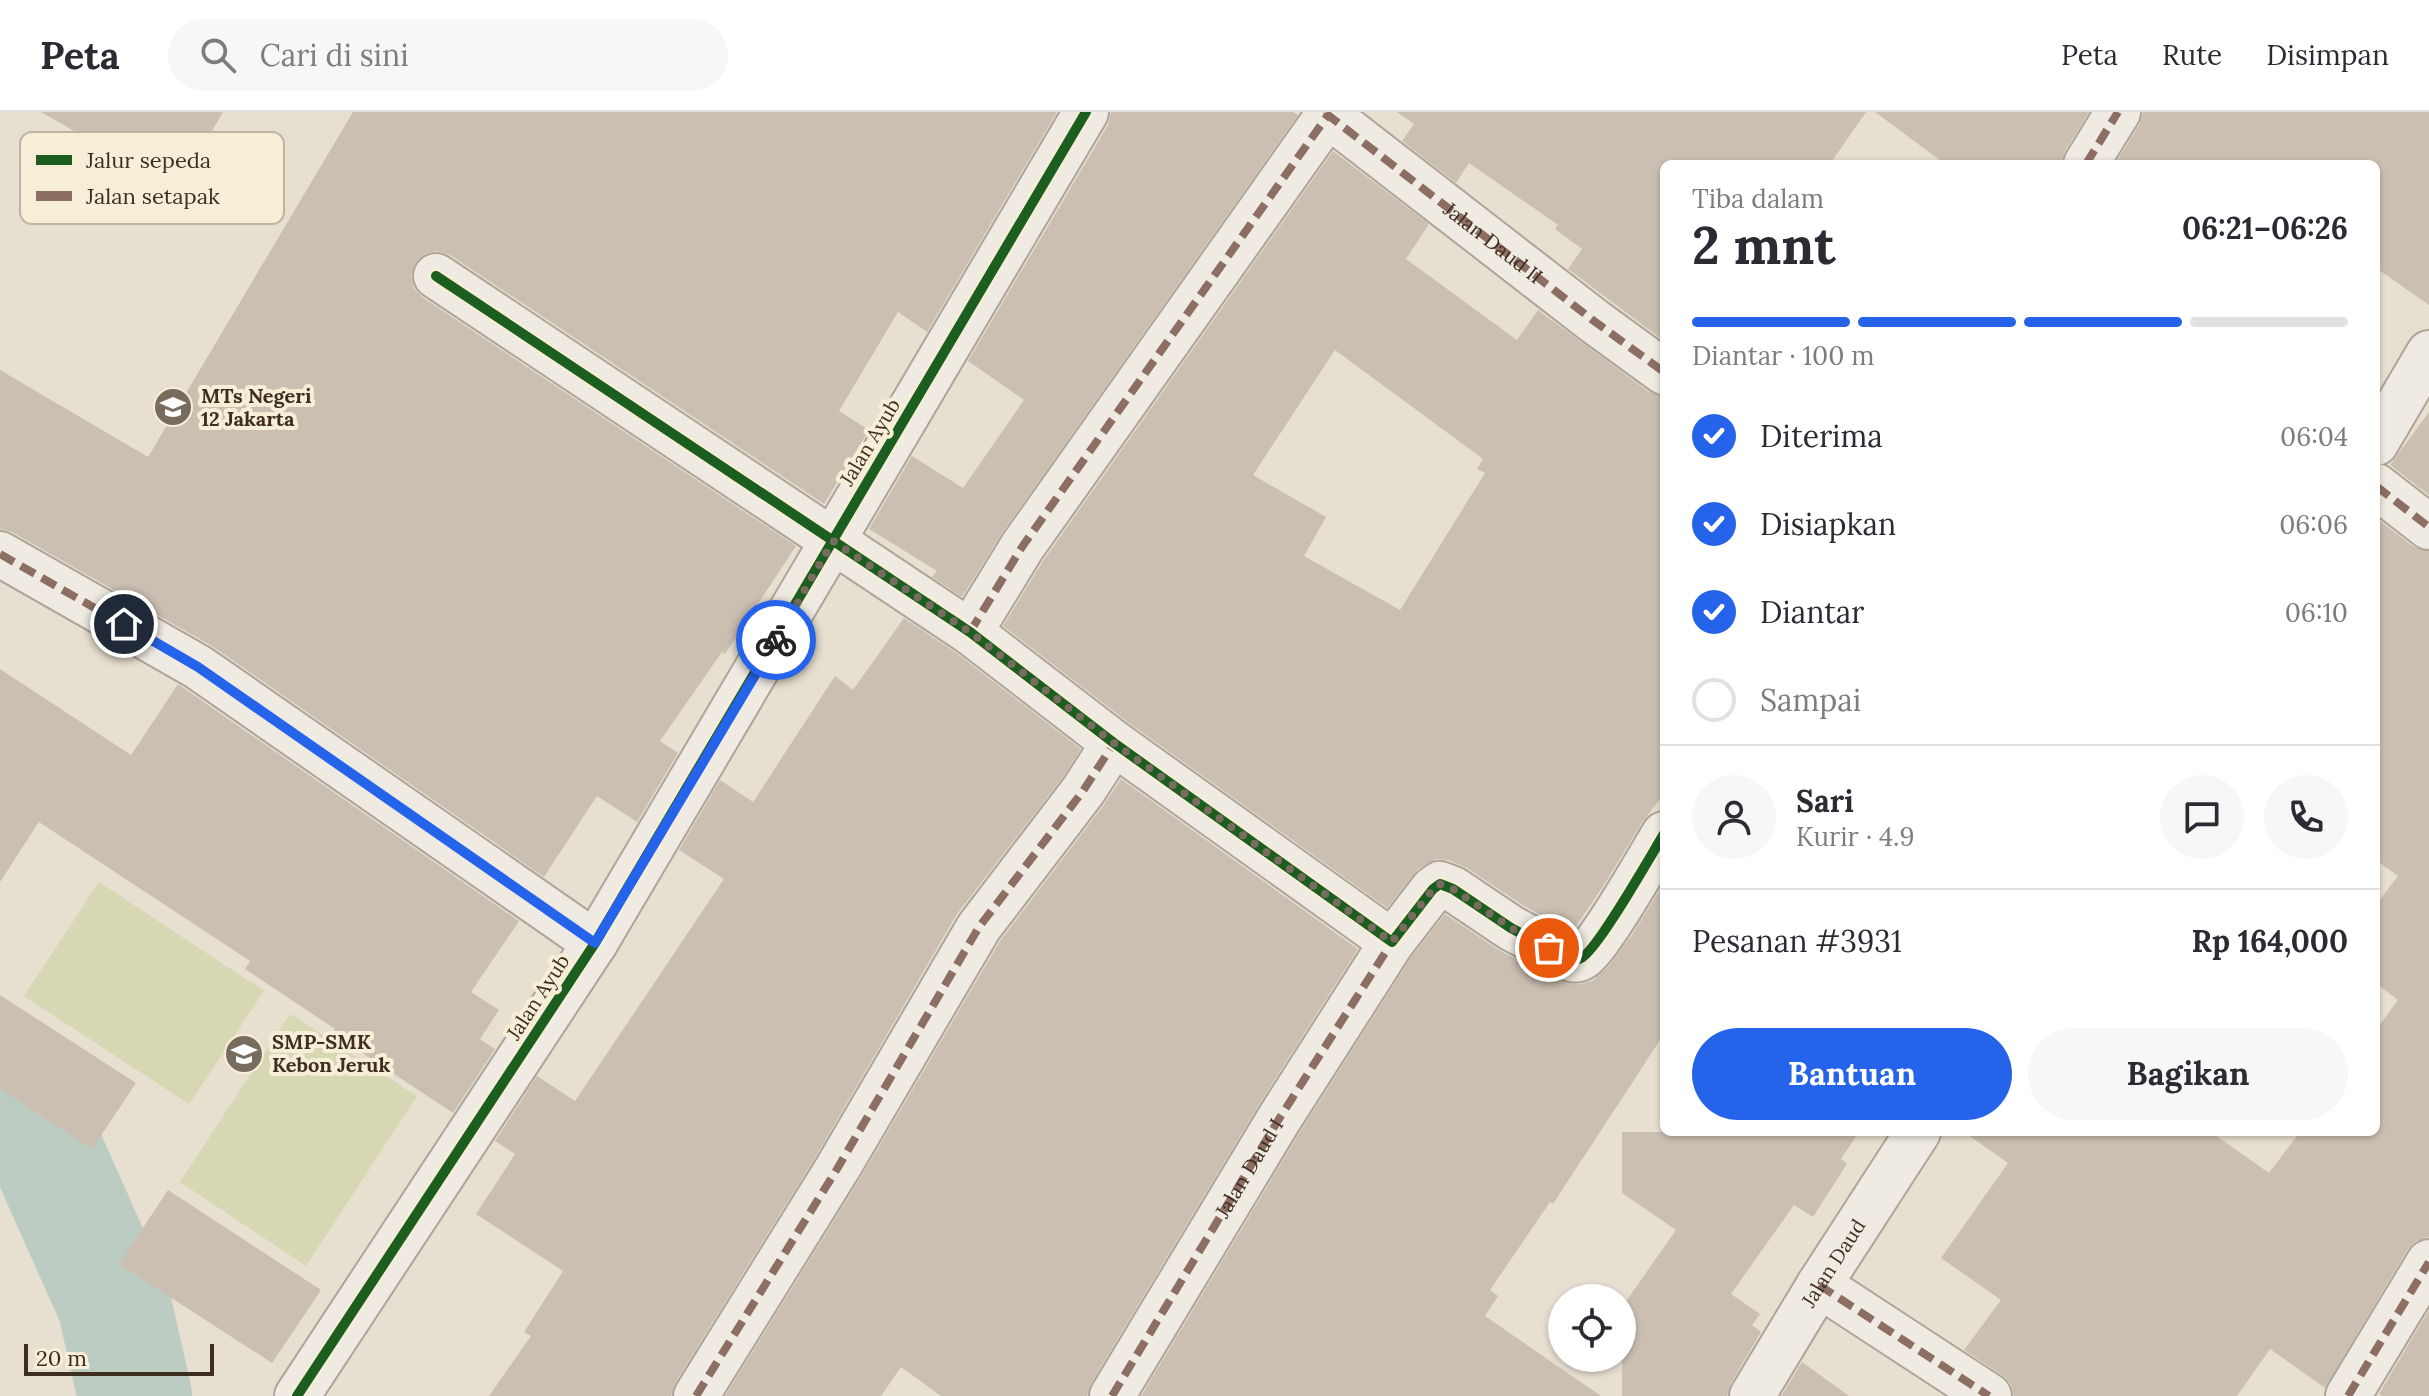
<!DOCTYPE html>
<html lang="id">
<head>
<meta charset="utf-8">
<style>
  body { margin:0; font-family:Lora,serif; background:#f7f7f7; color:#2b2b33; height:100vh; display:flex; flex-direction:column; font-size:30px; white-space:nowrap }
  * { box-sizing:border-box; margin:0 }
  p { font-size:26px; color:#7c7c81 }
  .icon { flex:none; width:44px; height:44px; fill:none; stroke:currentColor; stroke-width:2; stroke-linecap:round; stroke-linejoin:round }
  .map { position:relative; flex:1; overflow:hidden }
  .side { position:absolute; left:1660px; top:48px; width:720px; height:976px; display:flex; flex-direction:column; background:#fff; border-radius:12px; box-shadow:0 2px 6px #0004 }
  .side>* { flex:none }
  .controls { position:absolute; left:1548px; top:1172px; display:grid; gap:16px }
  .controls a { display:grid; place-items:center; width:88px; height:88px; border-radius:50%; background:#fff; box-shadow:0 2px 6px #0004; font-size:40px }
  .scale { position:absolute; left:24px; bottom:20px; width:190px; box-sizing:border-box; padding-left:8px; border:4px solid #3d2e20; border-top:0; font-size:22px; line-height:28px; white-space:nowrap; color:#3d2e20; -webkit-text-stroke:6px #f7eed8; paint-order:stroke }
  .pin { position:absolute; display:grid; place-items:center; width:68px; height:68px; color:#fff; margin:-34px; border:4px solid #fff; border-radius:50%; box-shadow:0 2px 8px #0007 }
  .courier { position:absolute; display:grid; place-items:center; width:80px; height:80px; margin:-40px; border:6px solid #2563eb; border-radius:50%; background:#fff; color:#222; box-shadow:0 2px 10px #0007 }
  .head em { font-style:normal; font-weight:700 }
  .head div { display:flex; flex-direction:column-reverse }
  .head { display:flex; align-items:center; justify-content:space-between; height:136px; padding:0 32px }
  h1 { font-size:52px; font-weight:700; line-height:60px }
  .bar { display:grid; grid-template-columns:repeat(4,1fr); gap:12px 8px; align-content:center; height:96px; padding:0 32px }
  .bar i { height:10px; border-radius:6px; background:#e1e1e2 }
  .bar .on { background:#2563eb }
  .bar p { grid-column:span 4 }
  .line { display:flex; align-items:center; gap:20px; padding:0 32px; border-top:2px solid #e1e1e2 }
  .line div { flex:1 }
  .round { display:grid; place-items:center; flex:none; width:84px; height:84px; border-radius:42px; background:#f7f7f7 }
  ol { padding:0 32px; list-style:none }
  li { display:flex; align-items:center; gap:24px; height:88px }
  li p { margin-inline-start:auto }
  li .icon { padding:8px; border-radius:50%; background:#2563eb; color:#fff; stroke-width:4 }
  li:last-child { color:#7c7c81 }
  li i { width:44px; height:44px; border:4px solid #e1e1e2; border-radius:50% }
  .cta { display:flex; gap:16px; margin-top:auto; padding:16px 32px }
  .cta a { flex:1; height:92px; border-radius:48px; background:#2563eb; color:#fff; font-size:32px; font-weight:700; line-height:92px; text-align:center }
  .cta a+a { background:#f7f7f7; color:#2b2b33 }
  header { display:flex; align-items:center; gap:48px; box-sizing:border-box; height:112px; padding:0 40px; background:#fff; border-bottom:2px solid #e1e1e2 }
  header strong { font-size:38px }
  nav { display:flex; gap:44px; margin-inline-start:auto; font-size:28px }
  .search { width:560px; height:72px; background:#f7f7f7; display:flex; align-items:center; gap:20px; box-sizing:border-box; padding:0 28px; border-radius:44px; color:#7c7c81; font-size:30px }
  .map>svg:first-child { display:block }
  .green { fill:#d6d7b3 }
  .lines { fill:none; stroke-linecap:round; stroke-linejoin:round }
  .river { stroke:#bcccc2; stroke-width:114 }
  .building { fill:#cbbfb2; fill-rule:evenodd }
  .minor-casing { stroke:#ada599; stroke-width:48 }
  .minor { stroke:#efebe3; stroke-width:44 }
  .quiet { stroke:#8d6e63; stroke-width:8; stroke-dasharray:16 8; stroke-linecap:butt }
  .cycleway-casing { stroke:#f7eed8; stroke-width:15 }
  .cycleway { stroke:#1b5e20; stroke-width:10 }
  .done { stroke:#786c5e; stroke-width:8; stroke-dasharray:0 14.4 }
  .route { stroke:#2563eb; stroke-width:10 }
  .labels { text-anchor:middle; stroke-width:8; stroke-linejoin:round; paint-order:stroke }
  .street-label { font-size:20px; fill:#3d2e20; stroke:#f7eed8 }
  .poi-label { font-size:20px; font-weight:bold; fill:#3d2e20; stroke:#f7eed8; text-anchor:start }
  .key { fill:#f7eed8; stroke:#bfb4a1; stroke-width:2 }
  .key-label { font-size:22px; fill:#3d2e20 }
</style>
</head>
<body>
<header>
<strong>Peta</strong>
<div class="search"><svg class="icon" aria-label="search" viewBox="0 0 24 24"><circle cx="10" cy="10" r="6"/><path d="M15 15l6 6"/></svg>Cari di sini</div>
<nav><a>Peta</a><a>Rute</a><a>Disimpan</a></nav>
</header>
<div class="map">
<svg width="2429" height="1284" viewBox="0 0 2429 1284">
  <rect width="100%" height="100%" fill="#e7e0d1"/>
  <g class="green">
    <polygon points="99,770 264,879 189,992 24,884"/>
    <polygon points="290,902 417,984 306,1154 180,1070"/>
  </g>
  <g class="lines">
    <polyline class="river" points="0,998 39,1023 114,1191 135,1284"/>
  </g>
  <g class="building">
    <polygon points="41,0 223,0 171,90 122,60 128,50"/>
    <polygon points="353,0 1057,0 927,220 898,200 839,299 869,318 824,392 450,143 437,139 424,142 416,150 411,163 414,176 422,185 796,434 725,542 722,540 660,629 678,641 637,710 597,684 544,765 212,534 12,420 0,417 0,258 148,345"/>
    <polygon points="1111,0 1293,0 1298,3 1002,421 962,485 932,465 937,459 869,417 912,344 963,376 1024,288 968,249 1108,13"/>
    <polygon points="1397,0 1866,0 1830,52 1664,52 1664,229 1568,157 1582,137 1555,117 1558,113 1469,51 1456,71 1402,29 1414,12"/>
    <polygon points="1875,0 2089,0 2065,39 2061,52 1945,52"/>
    <polygon points="2143,0 2429,0 2429,193 2376,156 2376,52 2115,52 2139,13"/>
    <path d="M1333 39 1429 112 1406 147 1517 228 1538 198 1649 280 1664 285V682L1643 709 1602 776 1572 820 1524 794 1467 756 1448 748 1436 747 1418 757 1387 796 1129 611 1003 514 1043 449ZM1335 238 1483 347 1477 357 1485 361 1400 498 1304 444 1326 405 1253 363Z"/>
    <polygon points="2429,300 2429,383 2390,353"/>
    <polygon points="2376,406 2414,435 2429,439 2429,1125 2416,1129 2408,1137 2325,1276 2270,1237 2237,1284 2014,1284 2011,1272 2003,1264 1964,1238 2001,1188 1941,1146 2008,1051 1964,1020 2211,1020 2269,1061 2300,1020 2376,1020 2376,918 2398,888 2376,871 2376,793 2398,764 2376,748"/>
    <polygon points="904,506 955,540 1081,637 1063,665 957,802 816,1044 675,1271 671,1284 489,1284 531,1224 524,1220 563,1159 476,1102 515,1042 495,1029 537,964 575,989 724,767 679,738 720,668 753,690 835,564 853,578"/>
    <polygon points="0,557 131,643 178,572 519,809 471,880 499,898 480,927 495,937 453,1001 332,921 335,917 245,857 250,849 39,710 0,770"/>
    <polygon points="1121,667 1358,837 1258,994 1091,1271 1087,1284 941,1284 901,1255 881,1284 725,1284 858,1070 1000,829 1103,694"/>
    <polygon points="1664,771 1664,922 1553,1092 1550,1090 1490,1178 1498,1184 1485,1204 1601,1284 1141,1284 1300,1020 1412,844 1445,802 1497,837 1556,868 1580,872 1592,869 1608,855 1632,823"/>
    <polygon points="0,883 136,971 92,1037 0,977"/>
    <polygon points="1622,1020 1859,1020 1841,1047 1847,1052 1813,1105 1794,1093 1731,1182 1760,1202 1752,1213 1761,1220 1731,1271 1727,1284 1622,1284 1622,1195 1676,1118 1622,1081"/>
    <polygon points="168,1078 321,1178 272,1251 119,1152"/>
    <polygon points="2429,1198 2429,1284 2382,1284 2379,1282"/>
    <polygon points="1802,1250 1849,1284 1781,1284"/>
  </g>
  <g class="lines">
    <defs>
      <g id="minor">
        <path id="s1" d="M1327 0 1328 3 1594 209 1664 260"/>
        <polyline points="2086,52 2118,0"/>
        <path d="M436 164 970 520 1114 631 1392 830 1433 777 1440 772 1453 777 1511 816 1568 846C1574 847 1575 849 1581 846 1597 839 1651 743 1664 722"/>
        <polyline points="2376,331 2429,241"/>
        <polyline points="2376,374 2429,415"/>
        <polyline points="0,442 198,555 595,831"/>
        <polyline points="970,520 1022,435 1328,3"/>
        <polyline points="1819,1173 1989,1284"/>
        <polyline points="297,1284 595,831 1086,0"/>
        <polyline points="696,1284 837,1057 979,815 1083,679 1114,631"/>
        <polyline points="1112,1284 1279,1007 1392,830"/>
        <path id="s2" d="M1752 1284 1819 1173 1918 1020"/>
        <polyline points="2348,1284 2429,1150"/>
      </g>
    </defs>
    <use href="#minor" class="minor-casing"/>
    <use href="#minor" class="minor"/>
    <g class="quiet">
      <polyline points="1327,0 1328,3 1594,209 1664,260"/>
      <polyline points="2086,52 2118,0"/>
      <polyline points="2376,374 2429,415"/>
      <polyline points="0,442 198,555 595,831"/>
      <polyline points="970,520 1022,435 1328,3"/>
      <polyline points="1819,1173 1989,1284"/>
      <polyline points="696,1284 837,1057 979,815 1083,679 1114,631"/>
      <path id="s3" d="M1112 1284 1279 1007 1392 830"/>
      <polyline points="2348,1284 2429,1150"/>
    </g>
    <defs>
      <g id="cycleway">
        <path d="M436 164 970 520 1114 631 1392 830 1433 777 1440 772 1453 777 1511 816 1568 846C1574 847 1575 849 1581 846 1597 839 1651 743 1664 722"/>
        <polyline points="297,1284 595,831 1086,0"/>
      </g>
    </defs>
    <use href="#cycleway" class="cycleway-casing"/>
    <use href="#cycleway" class="cycleway"/>
  </g>
  <g class="lines">
    <polyline class="done" points="776,528 833,429 970,520 1114,631 1392,830 1433,777 1440,772 1453,777 1511,816 1549,836"/>
    <polyline class="route" points="124,512 198,555 595,831 776,528"/>
  </g>
  <defs>
    <symbol id="school-disc" viewBox="-11 -11 22 22"><circle r="9.5" fill="#786c5e" stroke="#f7eed8"/><path d="M0-5L7-2L0 1L-7-2ZM-4 1L0 2.5L4 1V4Q0 6-4 4Z" fill="#fff"/></symbol>
  </defs>
  <g fill-rule="evenodd">
    <use href="#school-disc" x="151" y="273" width="44" height="44"/>
    <use href="#school-disc" x="222" y="920" width="44" height="44"/>
  </g>
  <g class="labels">
    <g class="street-label">
      <text dy="7" stroke="none"><textPath href="#s1" startOffset="212">Jalan Daud II</textPath></text>
      <text transform="translate(870 330) rotate(-59)" y="7">Jalan Ayub</text>
      <text transform="translate(538 885) rotate(-57)" y="7">Jalan Ayub</text>
      <text dy="7" stroke="none"><textPath href="#s3" startOffset="266">Jalan Daud I</textPath></text>
      <text dy="7" stroke="none"><textPath href="#s2" startOffset="156">Jalan Daud</textPath></text>
    </g>
    <g class="poi-label">
      <text x="201" y="291">MTs Negeri<tspan x="201" dy="23">12 Jakarta</tspan></text>
      <text x="272" y="937">SMP-SMK<tspan x="272" dy="23">Kebon Jeruk</tspan></text>
    </g>
  </g>
  <rect x="20" y="20" width="264" height="92" rx="12" class="key"/>
  <rect x="36" y="43" width="36" height="10" fill="#1b5e20"/>
  <rect x="36" y="79" width="36" height="10" fill="#8d6e63"/>
  <g class="key-label">
    <text x="86" y="56">Jalur sepeda</text>
    <text x="86" y="92">Jalan setapak</text>
  </g>
</svg>
<div class="controls">
<a><svg class="icon" aria-label="locate" viewBox="0 0 24 24"><circle cx="12" cy="12" r="6"/><path d="M12 2v4M12 18v4M2 12h4M18 12h4"/></svg></a>
</div>
<div class="scale">20 m</div>
<div class="pin" style="left:1549px;top:836px;background:#ea580c"><svg class="icon" aria-label="bag" viewBox="0 0 24 24"><path d="M5 8h14l-1 12H6zM9 8a3 3 0 0 1 6 0"/></svg></div>
<div class="pin" style="left:124px;top:512px;background:#1f2937"><svg class="icon" aria-label="home" viewBox="0 0 24 24"><path d="M3 11l9-7 9 7M6 9v11h12V9"/></svg></div>
<div class="courier" style="left:776px;top:528px"><svg class="icon" aria-label="bike" viewBox="0 0 24 24"><circle cx="6" cy="16" r="4"/><circle cx="18" cy="16" r="4"/><path d="M6 16l4-8h5l3 8M10 8l3 8H6M13 5h3"/></svg></div>
<section class="side">
<div class="head"><div><h1>2 mnt</h1><p>Tiba dalam</p></div><em>06:21–06:26</em></div>
<div class="bar"><i class="on"></i><i class="on"></i><i class="on"></i><i></i><p>Diantar · 100 m</p></div>
<ol>
<li><svg class="icon" aria-label="check" viewBox="0 0 24 24"><path d="M5 12l5 5 9-10"/></svg>Diterima<p>06:04</p></li>
<li><svg class="icon" aria-label="check" viewBox="0 0 24 24"><path d="M5 12l5 5 9-10"/></svg>Disiapkan<p>06:06</p></li>
<li><svg class="icon" aria-label="check" viewBox="0 0 24 24"><path d="M5 12l5 5 9-10"/></svg>Diantar<p>06:10</p></li>
<li><i></i>Sampai</li>
</ol>
<div class="line" style="height:144px"><a class="round"><svg class="icon" aria-label="person" viewBox="0 0 24 24"><circle cx="12" cy="8" r="4"/><path d="M4 21q1-7 8-7t8 7"/></svg></a><div><b>Sari</b><p>Kurir · 4.9</p></div><a class="round"><svg class="icon" aria-label="chat" viewBox="0 0 24 24"><path d="M4 5h16v11H9l-5 4z"/></svg></a><a class="round"><svg class="icon" aria-label="phone" viewBox="0 0 24 24"><path d="M5 4h4l2 5-3 2q2 4 5 5l2-3 5 2v4C11 20 4 13 5 4z"/></svg></a></div>
<div class="line" style="height:104px"><div>Pesanan #3931</div><b>Rp 164,000</b></div>
<div class="cta"><a>Bantuan</a><a>Bagikan</a></div>
</section>
</div>
</body>
</html>
